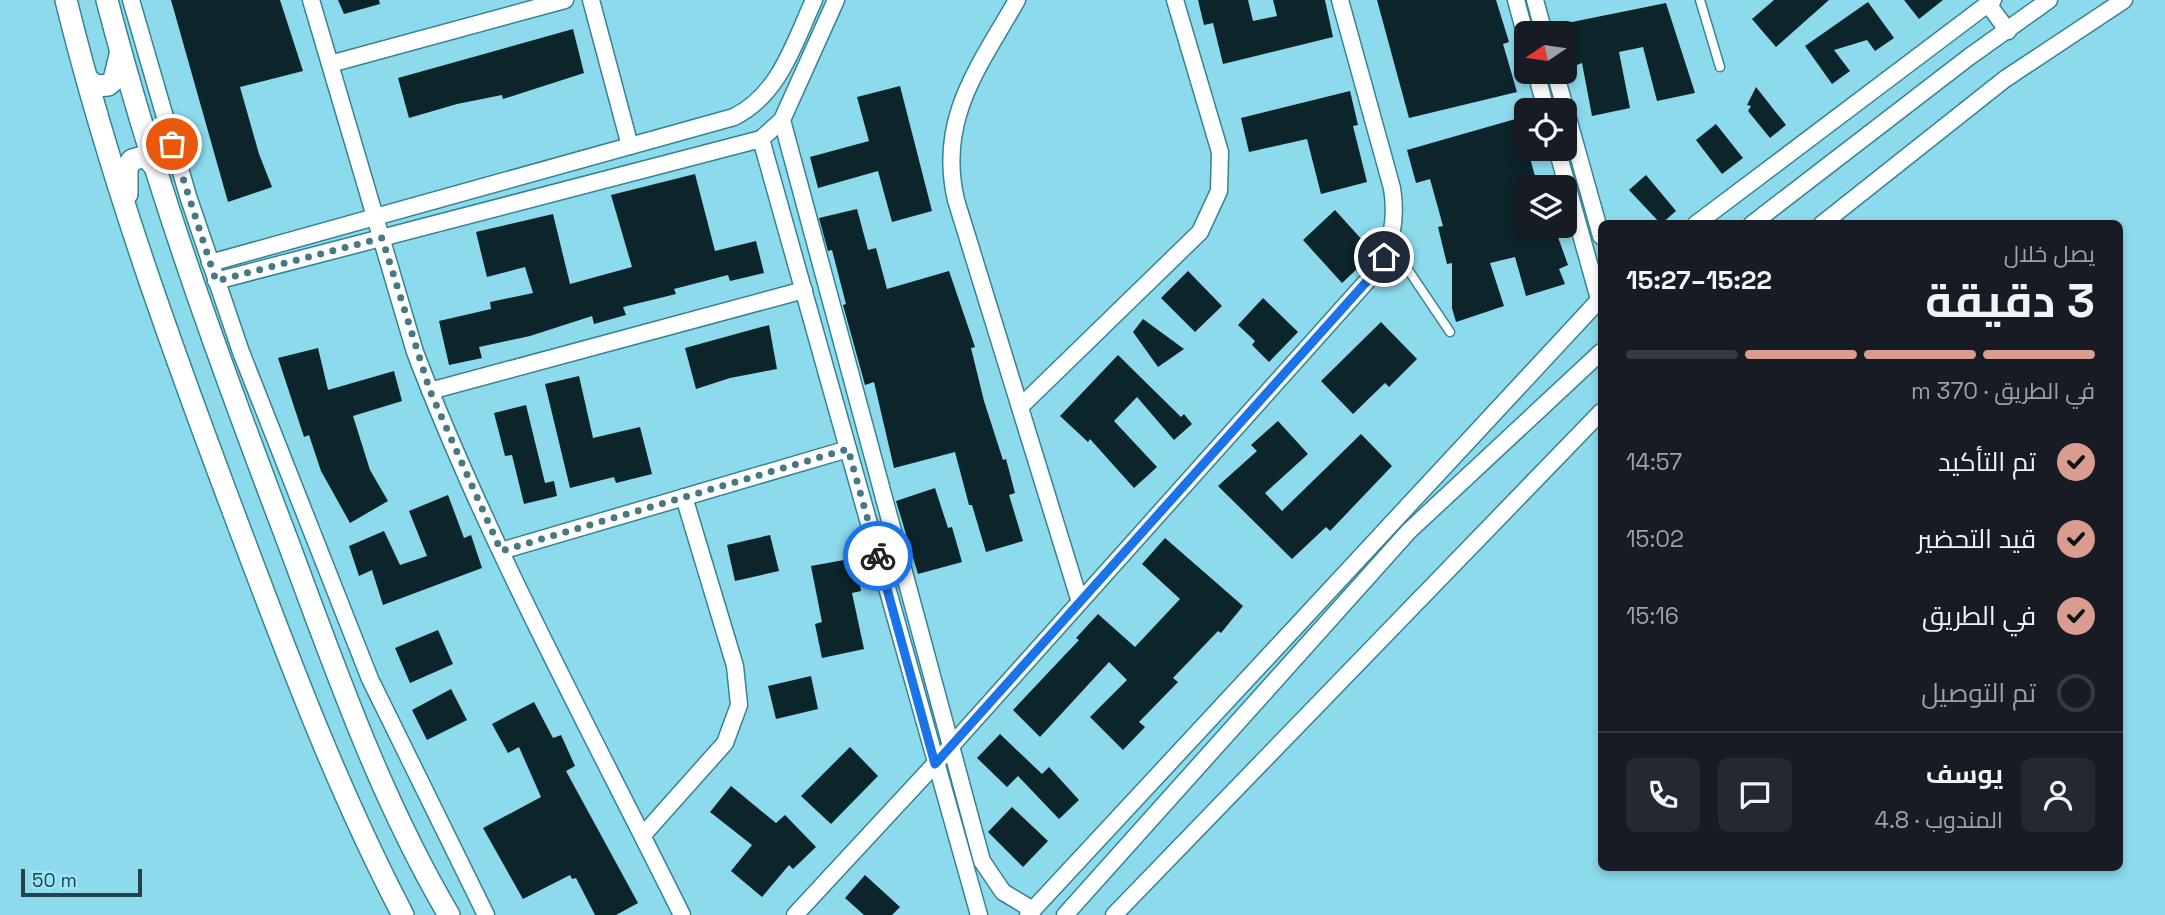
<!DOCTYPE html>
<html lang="ar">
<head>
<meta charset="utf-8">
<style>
  body { margin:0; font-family:"Space Grotesk",Cairo,sans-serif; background:#242831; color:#f1f3f6; direction:rtl; height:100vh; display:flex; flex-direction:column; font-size:26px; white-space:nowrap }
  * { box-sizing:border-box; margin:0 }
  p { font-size:23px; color:#9ea1a6 }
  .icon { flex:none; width:38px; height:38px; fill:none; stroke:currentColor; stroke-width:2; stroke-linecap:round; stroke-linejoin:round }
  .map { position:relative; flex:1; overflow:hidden; direction:ltr }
  .side { position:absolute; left:1598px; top:220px; width:525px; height:651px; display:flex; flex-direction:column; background:#171b24; border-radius:10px; box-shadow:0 4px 10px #0003; direction:rtl }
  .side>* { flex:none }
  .needle { width:46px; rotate:257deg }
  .buttons { position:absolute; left:1514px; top:21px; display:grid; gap:14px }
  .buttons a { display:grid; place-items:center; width:63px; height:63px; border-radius:10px; background:#171b24; box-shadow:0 4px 10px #0003; font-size:35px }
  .scale { position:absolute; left:21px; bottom:18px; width:121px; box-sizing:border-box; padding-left:7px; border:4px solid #22434a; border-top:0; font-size:19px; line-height:24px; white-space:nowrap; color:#22434a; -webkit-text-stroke:5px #99e7f9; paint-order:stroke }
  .pin { position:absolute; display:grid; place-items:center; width:60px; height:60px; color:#fff; margin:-30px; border:4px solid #fff; border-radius:50%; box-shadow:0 2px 7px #0007 }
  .courier { position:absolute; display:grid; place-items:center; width:70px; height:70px; margin:-35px; border:5px solid #1a73e8; border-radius:50%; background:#fff; color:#222; box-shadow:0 2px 9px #0007 }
  .headline em { font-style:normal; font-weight:700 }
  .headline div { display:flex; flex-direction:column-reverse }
  .headline { display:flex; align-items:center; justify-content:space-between; height:119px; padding:0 28px }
  h1 { font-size:46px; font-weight:700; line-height:52px }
  .bar { display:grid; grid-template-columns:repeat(4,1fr); gap:10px 7px; align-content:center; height:84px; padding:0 28px }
  .bar i { height:9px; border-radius:5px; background:#363941 }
  .bar .active { background:#d99c8e }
  .bar p { grid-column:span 4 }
  .line { display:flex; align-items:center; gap:18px; padding:0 28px; border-top:2px solid #363941 }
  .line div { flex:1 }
  .round { display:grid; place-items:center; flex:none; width:74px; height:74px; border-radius:10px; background:#242831 }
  ol { padding:0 28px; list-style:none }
  li { display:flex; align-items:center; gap:21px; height:77px }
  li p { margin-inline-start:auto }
  li .icon { padding:7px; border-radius:50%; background:#d99c8e; color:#111; stroke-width:4 }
  li:last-child { color:#9ea1a6 }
  li i { width:38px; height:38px; border:4px solid #363941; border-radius:50% }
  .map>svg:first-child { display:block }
  .building { fill:#0c252b }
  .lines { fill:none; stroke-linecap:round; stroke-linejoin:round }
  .service-casing { stroke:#358495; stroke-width:11 }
  .minor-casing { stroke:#358495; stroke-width:19 }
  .tertiary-casing { stroke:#358495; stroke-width:24 }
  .service { stroke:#fff; stroke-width:8 }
  .minor { stroke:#fff; stroke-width:16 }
  .tertiary { stroke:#fff; stroke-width:21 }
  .done { stroke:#477883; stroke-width:7; stroke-dasharray:0 12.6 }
  .route { stroke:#1a73e8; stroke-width:9 }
</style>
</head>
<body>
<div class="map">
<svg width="2165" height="915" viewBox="0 0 2165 915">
  <rect width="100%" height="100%" fill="#8cdaec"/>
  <g class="building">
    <polygon points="171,0 280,0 303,71 240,87 259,154 272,187 228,202"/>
    <polygon points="338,0 379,0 380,4 344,14"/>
    <polygon points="1198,0 1248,0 1253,21 1277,16 1273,0 1325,0 1333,37 1223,64 1213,23 1204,25"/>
    <polygon points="1377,0 1496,0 1509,42 1503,44 1517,92 1409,118"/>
    <polygon points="1774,0 1829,0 1776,47 1752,19"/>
    <polygon points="1904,0 1943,0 1919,19"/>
    <polygon points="1868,2 1894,38 1875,51 1867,40 1834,50 1850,71 1832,84 1805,46"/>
    <polygon points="1666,3 1695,93 1657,101 1643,47 1619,52 1630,108 1592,116 1582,63 1577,65 1567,23"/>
    <polygon points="573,29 584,73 503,99 502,95 457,104 409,118 398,78"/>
    <polygon points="900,86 932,211 892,222 878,171 818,188 810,157 869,141 857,97"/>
    <polygon points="1756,87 1786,125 1770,138 1748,111 1751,106 1747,105"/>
    <polygon points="1350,91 1358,125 1353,126 1367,182 1321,194 1307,139 1249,152 1241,118"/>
    <polygon points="1519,118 1538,187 1526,187 1526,226 1554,226 1568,265 1559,269 1565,284 1526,296 1515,257 1490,263 1504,306 1456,322 1452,308 1452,263 1447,264 1438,227 1443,226 1430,179 1416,183 1407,150"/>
    <polygon points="1716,124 1743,158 1722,174 1696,140"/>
    <polygon points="695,174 715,251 756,241 764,273 730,281 728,275 674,289 676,294 623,307 626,315 594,324 592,316 530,336 479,347 482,358 449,365 439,321 491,309 490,302 533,293 525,267 487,277 476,232 553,214 570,284 632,267 611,195"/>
    <polygon points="1646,175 1676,211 1661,224 1629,190"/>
    <polygon points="857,209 868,250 876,248 887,289 949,271 975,347 971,348 984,401 1003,460 1006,459 1015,493 1009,495 1023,541 986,552 972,505 969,505 955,452 894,468 874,382 865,385 843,305 846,304 832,250 828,251 819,218"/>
    <polygon points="1335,210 1374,253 1342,283 1303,240"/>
    <polygon points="1188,271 1222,306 1195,332 1161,298"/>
    <polygon points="1263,298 1298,332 1269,362 1252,345 1255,341 1238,325"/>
    <polygon points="1143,319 1184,349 1158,367 1133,332"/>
    <polygon points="1381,322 1417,359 1389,387 1385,383 1353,414 1321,381"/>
    <polygon points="769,325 777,369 730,378 696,389 685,348"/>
    <polygon points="318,348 328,390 394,371 402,401 353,416 370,470 388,501 350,523 321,471 309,435 304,437 278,358"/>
    <polygon points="1118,355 1181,417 1184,414 1192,424 1174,440 1137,397 1114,421 1157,467 1134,488 1090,439 1088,442 1060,416"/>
    <polygon points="579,376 593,438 640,427 652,474 616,483 614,477 570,488 545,384"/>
    <polygon points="526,405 545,483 554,481 557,496 524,504 512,455 505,456 494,413"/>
    <polygon points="1278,421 1308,454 1265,493 1282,511 1361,434 1392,466 1330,531 1326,527 1292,559 1218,486 1257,451 1251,445"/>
    <polygon points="935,488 948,528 952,527 962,562 918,574 896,501"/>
    <polygon points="448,495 464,538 471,535 482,568 383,605 372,570 359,576 349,546 384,531 400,565 427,556 409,511"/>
    <polygon points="770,535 779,571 735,581 727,545"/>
    <polygon points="1165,538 1243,606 1221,633 1218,631 1173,678 1178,682 1139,722 1145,727 1123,750 1090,717 1127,680 1109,662 1040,737 1013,710 1079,640 1076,638 1098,614 1135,647 1180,599 1142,564"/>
    <polygon points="855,558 861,591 852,593 864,649 822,658 815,624 822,622 811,566"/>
    <polygon points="438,630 453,664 410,683 395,648"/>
    <polygon points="811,676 818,709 776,719 768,686"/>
    <polygon points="451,689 467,720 427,740 412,710"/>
    <polygon points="534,702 553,738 561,735 575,766 566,771 638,903 616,915 595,915 576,878 572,879 570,875 523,899 483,828 541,797 519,747 508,753 492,724"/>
    <polygon points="1000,734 1042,774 1049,767 1079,800 1059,819 1018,776 1007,787 977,758"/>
    <polygon points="850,747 878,776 831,824 801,796"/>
    <polygon points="731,786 776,823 785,815 816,847 793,869 789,865 762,897 731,871 752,845 710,812"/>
    <polygon points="1012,807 1048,841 1023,867 988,832"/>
    <polygon points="865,875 900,907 892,915 864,915 845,898"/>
  </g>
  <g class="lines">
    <defs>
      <g id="service">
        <polyline points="1700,0 1720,67"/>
        <polyline points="1390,243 1450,332"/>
      </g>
      <g id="minor">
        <polyline points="131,0 188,196 241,352 370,679 486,915"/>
        <path d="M311 0 415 352C489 546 590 729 682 915"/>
        <polyline points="591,0 630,146"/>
        <path d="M1017 0C979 67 937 119 956 200L1079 599"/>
        <polyline points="1516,0 1526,37"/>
        <polyline points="1535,0 1544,33"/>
        <polyline points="1988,4 2008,31"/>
        <polyline points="330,64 565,0"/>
        <polyline points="1536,72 1546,110"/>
        <polyline points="1555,72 1601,236"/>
        <polyline points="782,120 982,861 1003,892 1033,910"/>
        <polyline points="761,139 979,915"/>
        <polyline points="1557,149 1599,299"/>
        <polyline points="1696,224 1993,0"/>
        <polyline points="1752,224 1969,57 2049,0"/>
        <polyline points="1822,224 2005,79 2124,0"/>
        <path d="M210 263 734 117C780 94 794 43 814 0"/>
        <polyline points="216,281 761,139 782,120 836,0"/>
        <polyline points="430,391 804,290"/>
        <polyline points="1020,407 1200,232 1219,191 1220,152 1175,0"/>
        <polyline points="501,551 848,449"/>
        <polyline points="643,835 725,743 739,705 735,666 684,497"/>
        <path d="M795 915 935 764 1376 271C1392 244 1397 219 1392 188L1340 0"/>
        <polyline points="1028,915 1601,298"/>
        <polyline points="1065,915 1409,531 1601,352"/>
        <polyline points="1114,915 1601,412"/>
      </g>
      <g id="tertiary">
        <path d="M66 0C109 175 170 343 233 511 285 649 335 785 403 915"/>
        <path d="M107 0C155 185 220 363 288 542 335 668 380 798 449 915"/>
        <polyline points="87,79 96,86 108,85 114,80 120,55"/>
        <polyline points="127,194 127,168 132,160 146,156 155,167"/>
      </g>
    </defs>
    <use href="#service" class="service-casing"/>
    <use href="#minor" class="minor-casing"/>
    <use href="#tertiary" class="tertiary-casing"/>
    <use href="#service" class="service"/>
    <use href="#minor" class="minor"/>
    <use href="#tertiary" class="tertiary"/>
  </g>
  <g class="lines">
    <polyline class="done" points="172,144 216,281 382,238 430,391 501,551 848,449 878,556"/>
    <polyline class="route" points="878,556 935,764 1376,271 1384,257"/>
  </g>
</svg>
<div class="buttons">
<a><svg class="needle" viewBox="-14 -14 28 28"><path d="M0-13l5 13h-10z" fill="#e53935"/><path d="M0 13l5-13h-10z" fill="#9ea1a6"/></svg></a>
<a><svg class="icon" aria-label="locate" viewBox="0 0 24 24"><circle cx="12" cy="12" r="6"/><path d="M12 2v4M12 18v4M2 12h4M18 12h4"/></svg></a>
<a><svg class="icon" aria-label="layers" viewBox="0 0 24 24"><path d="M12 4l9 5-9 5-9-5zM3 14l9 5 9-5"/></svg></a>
</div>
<div class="scale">50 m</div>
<div class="pin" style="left:172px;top:144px;background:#ea580c"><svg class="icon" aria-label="bag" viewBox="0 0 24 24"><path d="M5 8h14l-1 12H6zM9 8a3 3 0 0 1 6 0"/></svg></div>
<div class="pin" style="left:1384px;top:257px;background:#1f2937"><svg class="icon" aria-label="home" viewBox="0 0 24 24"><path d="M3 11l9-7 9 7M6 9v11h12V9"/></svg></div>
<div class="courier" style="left:878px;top:556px"><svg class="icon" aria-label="bike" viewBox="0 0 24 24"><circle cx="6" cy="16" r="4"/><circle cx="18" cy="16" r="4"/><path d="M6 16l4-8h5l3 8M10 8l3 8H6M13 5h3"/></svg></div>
<section class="side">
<div class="headline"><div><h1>3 دقيقة</h1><p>يصل خلال</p></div><em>15:22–15:27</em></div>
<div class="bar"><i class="active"></i><i class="active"></i><i class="active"></i><i></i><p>في الطريق · 370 m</p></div>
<ol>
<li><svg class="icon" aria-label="check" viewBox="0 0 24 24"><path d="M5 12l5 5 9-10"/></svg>تم التأكيد<p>14:57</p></li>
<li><svg class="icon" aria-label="check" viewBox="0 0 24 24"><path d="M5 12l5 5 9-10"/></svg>قيد التحضير<p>15:02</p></li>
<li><svg class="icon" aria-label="check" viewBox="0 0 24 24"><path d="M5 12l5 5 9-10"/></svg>في الطريق<p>15:16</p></li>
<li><i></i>تم التوصيل</li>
</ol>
<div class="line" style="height:126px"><a class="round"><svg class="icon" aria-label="person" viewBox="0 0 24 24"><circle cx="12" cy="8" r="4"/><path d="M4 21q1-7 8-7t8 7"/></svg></a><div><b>يوسف</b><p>المندوب · 4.8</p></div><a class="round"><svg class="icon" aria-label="chat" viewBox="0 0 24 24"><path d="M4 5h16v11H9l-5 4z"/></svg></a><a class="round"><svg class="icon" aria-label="phone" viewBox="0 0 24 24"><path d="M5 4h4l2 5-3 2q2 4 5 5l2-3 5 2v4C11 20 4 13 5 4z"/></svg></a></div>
</section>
</div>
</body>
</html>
